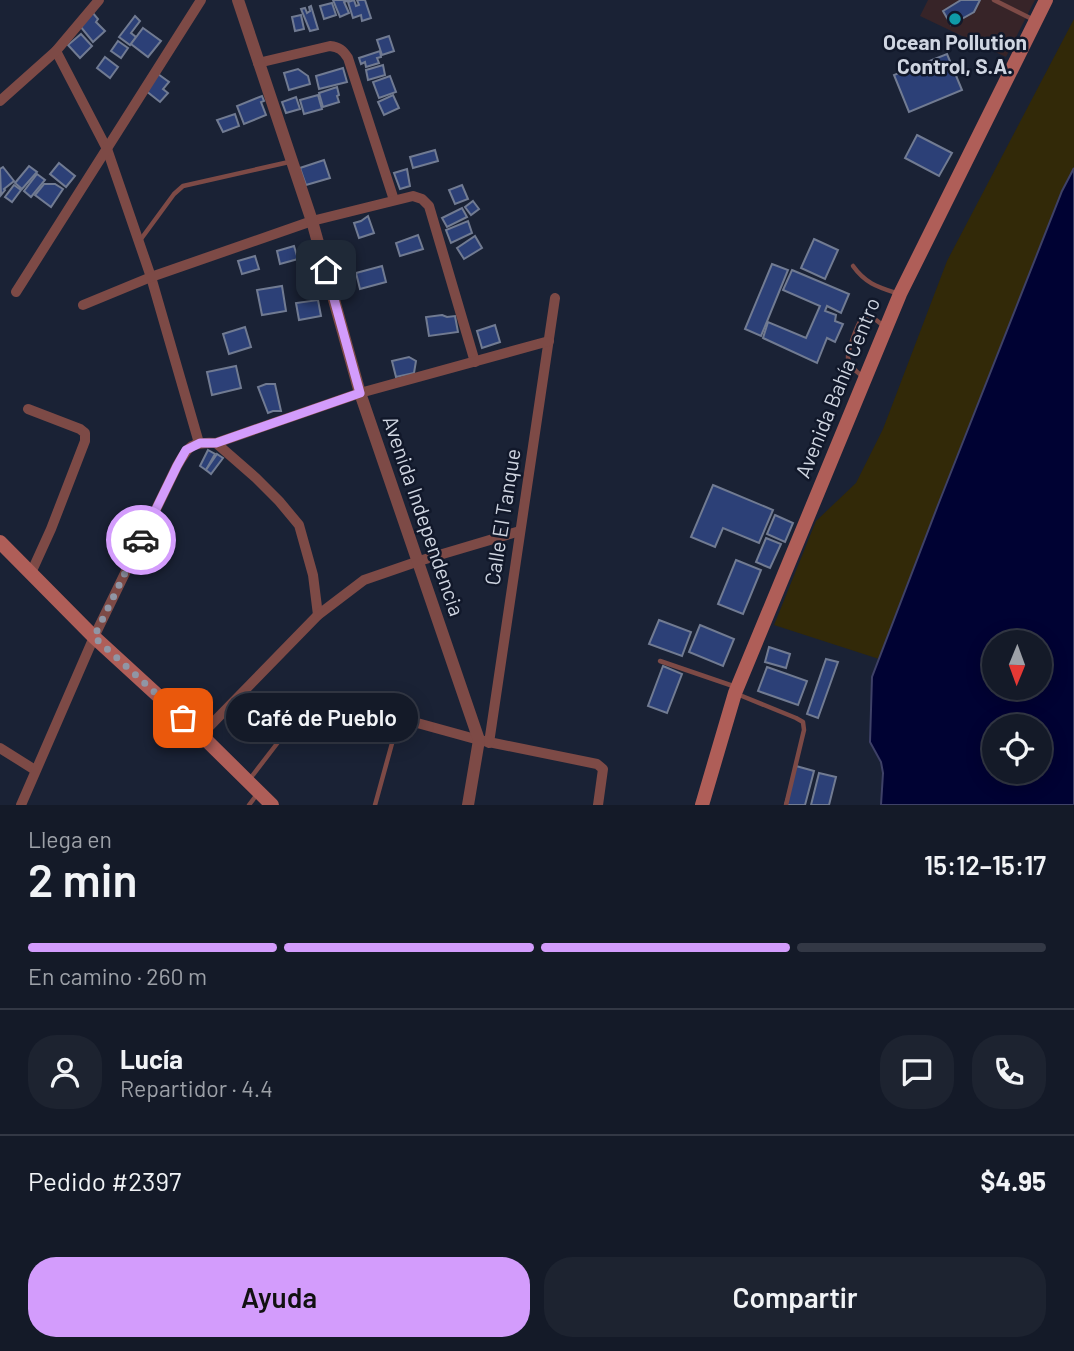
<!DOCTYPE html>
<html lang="es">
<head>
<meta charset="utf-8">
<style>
  body { margin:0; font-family:Barlow,sans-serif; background:#1d2330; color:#f1f3f6; height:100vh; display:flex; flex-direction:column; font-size:26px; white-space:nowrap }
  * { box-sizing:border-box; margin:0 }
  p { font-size:23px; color:#9da1a8 }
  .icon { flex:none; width:38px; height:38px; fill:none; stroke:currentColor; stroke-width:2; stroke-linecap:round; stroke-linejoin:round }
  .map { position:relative; height:805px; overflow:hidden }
  .sheet { display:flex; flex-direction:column; background:#141a28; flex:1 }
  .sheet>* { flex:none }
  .needle { width:46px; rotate:181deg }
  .tools { position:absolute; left:982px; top:630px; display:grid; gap:14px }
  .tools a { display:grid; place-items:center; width:70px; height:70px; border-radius:50%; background:#141a28; box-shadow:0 4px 18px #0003,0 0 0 2px #333845; font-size:35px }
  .pin { position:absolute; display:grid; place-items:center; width:60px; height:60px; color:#fff; margin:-30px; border-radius:14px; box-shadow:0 4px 10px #0006 }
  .courier { position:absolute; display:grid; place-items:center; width:70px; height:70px; margin:-35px; border:5px solid #d39cfc; border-radius:50%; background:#fff; color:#222; box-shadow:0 2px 9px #0007 }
  .bubble { position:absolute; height:49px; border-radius:24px; background:#141a28; box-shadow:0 4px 18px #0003,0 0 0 2px #333845; font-size:23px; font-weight:600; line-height:49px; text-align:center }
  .summary em { font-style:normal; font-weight:600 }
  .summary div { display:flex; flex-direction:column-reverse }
  .summary { display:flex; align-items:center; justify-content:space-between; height:119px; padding:0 28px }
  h1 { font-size:46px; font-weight:600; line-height:52px }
  .bar { display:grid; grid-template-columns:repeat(4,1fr); gap:10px 7px; align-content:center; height:84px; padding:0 28px }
  .bar i { height:9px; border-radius:5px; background:#333845 }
  .bar .current { background:#d39cfc }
  .bar p { grid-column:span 4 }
  .line { display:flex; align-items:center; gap:18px; padding:0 28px; border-top:2px solid #333845 }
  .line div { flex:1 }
  .round { display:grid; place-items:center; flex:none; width:74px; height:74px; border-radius:28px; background:#1d2330 }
  .action { display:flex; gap:14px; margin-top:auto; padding:14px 28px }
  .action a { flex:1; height:80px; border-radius:28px; background:#d39cfc; color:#111; font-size:28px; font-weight:600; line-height:80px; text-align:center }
  .action a+a { background:#1d2330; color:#f1f3f6 }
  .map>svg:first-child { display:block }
  .commercial { fill:#372428 }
  .sand { fill:#322908 }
  .water { fill:#000233; stroke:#3e4167; stroke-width:2; fill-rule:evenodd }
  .building { fill:#2c4077; stroke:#717b92; stroke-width:2 }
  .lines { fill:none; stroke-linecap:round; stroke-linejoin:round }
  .service { stroke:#7d4a46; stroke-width:4.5 }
  .minor { stroke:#7d4a46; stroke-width:10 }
  .tertiary { stroke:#7d4a46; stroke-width:12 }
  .secondary { stroke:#af5e58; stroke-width:14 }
  .done { stroke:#9096a5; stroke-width:7; stroke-dasharray:0 12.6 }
  .route { stroke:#d39cfc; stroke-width:9 }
  .culture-dot { fill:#0f9aa8; stroke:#11182a; stroke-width:2.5 }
  .labels { text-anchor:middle; stroke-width:5; stroke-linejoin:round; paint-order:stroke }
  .poi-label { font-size:21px; font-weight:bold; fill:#cfd5e1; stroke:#11182a }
  .street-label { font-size:21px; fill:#cfd5e1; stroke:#11182a }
</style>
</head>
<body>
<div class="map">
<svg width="1074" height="805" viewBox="0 0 1074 805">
  <rect width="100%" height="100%" fill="#1a2235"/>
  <polygon class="commercial" points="928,0 1035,0 1006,57 920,16"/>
  <polygon class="sand" points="1074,19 1074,194 879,659 774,625 816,521 856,483 883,429 947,261"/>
  <path class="water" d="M1074 168V805H881L883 773 881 762 870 742 872 677 938 505 1062 191ZM994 642H1040V688H994ZM994 726H1040V772H994Z"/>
  <g class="building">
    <polygon points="333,0 350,0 344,2 349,13 340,17"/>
    <polygon points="354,0 356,6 359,5 357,0 365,0 371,18 362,21 361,15 353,18 348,2"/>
    <polygon points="961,0 980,0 974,12 951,25 943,11"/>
    <polygon points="332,3 336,15 324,19 320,6"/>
    <polygon points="311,6 318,29 310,31 301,9 305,8 307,13 310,11 309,7"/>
    <polygon points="92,12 98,19 96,22 105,31 93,42 80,26"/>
    <polygon points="301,15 304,29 295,31 292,17"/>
    <polygon points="135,16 140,21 131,33 136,37 130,45 119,37"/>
    <polygon points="143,28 161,41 148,57 131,44"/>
    <polygon points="81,34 92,46 80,58 68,45"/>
    <polygon points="389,36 394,51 382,55 377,40"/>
    <polygon points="118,41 128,48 121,58 111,51"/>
    <polygon points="380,51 381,57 377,58 379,63 366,67 365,62 361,64 359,58"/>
    <polygon points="947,54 962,90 909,112 894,75"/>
    <polygon points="105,57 118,67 110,78 97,68"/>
    <polygon points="383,65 385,75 368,80 366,70"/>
    <polygon points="343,68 347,82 319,89 316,76"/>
    <polygon points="298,69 308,76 310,84 289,90 284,73"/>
    <polygon points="158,74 169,82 163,89 168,93 160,102 145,90"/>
    <polygon points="390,76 396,92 379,98 373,82"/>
    <polygon points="337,87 339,95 337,96 339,102 323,107 319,93"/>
    <polygon points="318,95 322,109 304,114 300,100"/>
    <polygon points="393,95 399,108 384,115 378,102"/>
    <polygon points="262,96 264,101 261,102 266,115 244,124 237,106"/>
    <polygon points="296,97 300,109 286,113 282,102"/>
    <polygon points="235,114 239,126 223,132 217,120"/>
    <polygon points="917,135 952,153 939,176 905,158"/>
    <polygon points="435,150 438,161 413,168 410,157"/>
    <polygon points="324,160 330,178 306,185 300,168"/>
    <polygon points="59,163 75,176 66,187 50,174"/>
    <polygon points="29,166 37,172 22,189 15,183"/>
    <polygon points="3,167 14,181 4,189 5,190 1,195 0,169"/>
    <polygon points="407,169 410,186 400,189 394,173"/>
    <polygon points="37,174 45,180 31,197 24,191"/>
    <polygon points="44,184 55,184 63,189 51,207 35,195"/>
    <polygon points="14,185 21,190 12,202 5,197"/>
    <polygon points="462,185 468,199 455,204 449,190"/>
    <polygon points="473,201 479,209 471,215 465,207"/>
    <polygon points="462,208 467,217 447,227 442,218"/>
    <polygon points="368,216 374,233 359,238 354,223 361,221"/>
    <polygon points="468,221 472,233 451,243 446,230"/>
    <polygon points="418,235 423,249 400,256 396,243"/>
    <polygon points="475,236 482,248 464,259 457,248"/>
    <polygon points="814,239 838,250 825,279 801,268"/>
    <polygon points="294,246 298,259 280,264 277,251"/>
    <polygon points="255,256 259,269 242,274 238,261"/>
    <polygon points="772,264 788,270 761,336 745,329"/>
    <polygon points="382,266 386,282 360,289 356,273"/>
    <polygon points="792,270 849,294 841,313 827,306 825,311 836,315 835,321 843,324 835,342 827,338 817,363 763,338 768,322 806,338 820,306 783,290"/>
    <polygon points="282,286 286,311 262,315 257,290"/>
    <polygon points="318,300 321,316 299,320 296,303"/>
    <polygon points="442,315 447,317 455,316 458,332 429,336 426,317"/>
    <polygon points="495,325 500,342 482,348 477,331"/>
    <polygon points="245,327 251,347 229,354 223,334"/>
    <polygon points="409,357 416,361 414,373 396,377 392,361"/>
    <polygon points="236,366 241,388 212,395 207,372"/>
    <polygon points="266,384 275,384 281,411 273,411 268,413 258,387"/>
    <polygon points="208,450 215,454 206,470 200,466"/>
    <polygon points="217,454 223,458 211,474 206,470"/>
    <polygon points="713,485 773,510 759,543 723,528 715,547 691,537"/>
    <polygon points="775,515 793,523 785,542 767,534"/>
    <polygon points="766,538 781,544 770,568 756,562"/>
    <polygon points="736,560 761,570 743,614 718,604"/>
    <polygon points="659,620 691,632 682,656 649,644"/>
    <polygon points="700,625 734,639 723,666 689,652"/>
    <polygon points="769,647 790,654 786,668 765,662"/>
    <polygon points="826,659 838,662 818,718 807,714"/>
    <polygon points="663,666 682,674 667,713 648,706"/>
    <polygon points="767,667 807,681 798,705 758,691"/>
    <polygon points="796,766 814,771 805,805 785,805"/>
    <polygon points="819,773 836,777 829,805 811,805"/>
  </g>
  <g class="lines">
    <g class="service">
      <polyline points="994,0 1034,20"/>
      <polyline points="141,239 174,194 183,186 289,162"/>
      <path d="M853 266C866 284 878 287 899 294"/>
      <path d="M862 376C855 371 850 366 848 358 847 352 857 326 861 320 864 316 866 317 871 316L885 327"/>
      <polyline points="660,661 736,687"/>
      <polyline points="737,694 796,718 803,722 804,730 786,805"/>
      <polyline points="249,780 279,741 287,700"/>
      <polyline points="249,805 258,793"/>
      <polyline points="375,805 399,718"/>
    </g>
    <g class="minor">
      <polyline points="56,51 107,149 151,277 199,443"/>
      <path d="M258 63 330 46C339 47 343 50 348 58L394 200"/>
      <polyline points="0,101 56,51 99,0"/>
      <polyline points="16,292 201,0"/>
      <polyline points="83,305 151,277 312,221 413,196 422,199 429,206 475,362"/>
      <polyline points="28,409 80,429 85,433 85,441 51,529 31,573"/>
      <polyline points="216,443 256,478 279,501 299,525 313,575 318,615"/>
      <polyline points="352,705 479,740 597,764 603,769 598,805"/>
      <polyline points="201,735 318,615 364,580 419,561 520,531"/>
      <polyline points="489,743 555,298"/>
      <polyline points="0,748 35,770"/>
      <path d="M21 805 94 637 177 466C189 445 191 442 216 443L360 393 549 341"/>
    </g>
    <polyline class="tertiary" points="238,0 312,221 360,393 479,740 468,805"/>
    <g class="secondary">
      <polyline points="0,542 94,637 201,735 272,805"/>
      <polyline points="702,805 735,693 900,294 1046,0"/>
    </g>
  </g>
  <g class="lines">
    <polyline class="done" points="141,540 94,637 183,718"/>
    <polyline class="route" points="141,540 177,466 186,450 200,443 216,443 360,393 326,270"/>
  </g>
  <circle class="culture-dot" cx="955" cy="19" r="7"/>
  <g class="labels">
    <g class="poi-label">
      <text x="955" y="50">Ocean Pollution<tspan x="955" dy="24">Control, S.A.</tspan></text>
    </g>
    <g class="street-label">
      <text transform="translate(838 388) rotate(-68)" y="7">Avenida Bahía Centro</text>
      <text transform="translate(423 516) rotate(71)" y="7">Avenida Independencia</text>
      <text transform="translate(503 517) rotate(-81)" y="7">Calle El Tanque</text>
    </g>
  </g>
</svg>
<div class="tools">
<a><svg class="needle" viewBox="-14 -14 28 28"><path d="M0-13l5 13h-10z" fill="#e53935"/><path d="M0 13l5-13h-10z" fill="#9da1a8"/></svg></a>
<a><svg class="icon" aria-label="locate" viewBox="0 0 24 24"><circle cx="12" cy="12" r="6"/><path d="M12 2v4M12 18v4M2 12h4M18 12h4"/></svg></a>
</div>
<div class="pin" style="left:183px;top:718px;background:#ea580c"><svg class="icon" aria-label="bag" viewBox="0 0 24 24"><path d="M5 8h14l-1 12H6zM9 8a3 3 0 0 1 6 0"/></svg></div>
<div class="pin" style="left:326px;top:270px;background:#1f2937"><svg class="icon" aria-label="home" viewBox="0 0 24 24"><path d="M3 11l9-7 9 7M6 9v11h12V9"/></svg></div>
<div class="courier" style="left:141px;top:540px"><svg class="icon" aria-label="car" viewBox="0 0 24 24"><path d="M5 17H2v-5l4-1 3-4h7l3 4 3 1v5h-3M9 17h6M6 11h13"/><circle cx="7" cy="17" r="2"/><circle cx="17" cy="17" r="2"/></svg></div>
<div class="bubble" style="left:226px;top:693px;width:192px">Café de Pueblo</div>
</div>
<section class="sheet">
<div class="summary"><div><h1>2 min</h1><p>Llega en</p></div><em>15:12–15:17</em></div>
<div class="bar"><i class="current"></i><i class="current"></i><i class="current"></i><i></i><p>En camino · 260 m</p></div>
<div class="line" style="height:126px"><a class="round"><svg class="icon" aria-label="person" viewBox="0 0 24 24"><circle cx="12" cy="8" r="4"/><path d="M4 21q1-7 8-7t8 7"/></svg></a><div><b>Lucía</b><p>Repartidor · 4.4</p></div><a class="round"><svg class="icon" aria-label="chat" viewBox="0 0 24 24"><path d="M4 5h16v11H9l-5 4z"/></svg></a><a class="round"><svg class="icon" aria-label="phone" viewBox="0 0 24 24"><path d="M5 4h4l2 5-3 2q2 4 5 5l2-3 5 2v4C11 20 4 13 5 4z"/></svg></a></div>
<div class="line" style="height:91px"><div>Pedido #2397</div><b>$4.95</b></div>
<div class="action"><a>Ayuda</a><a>Compartir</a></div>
</section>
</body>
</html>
